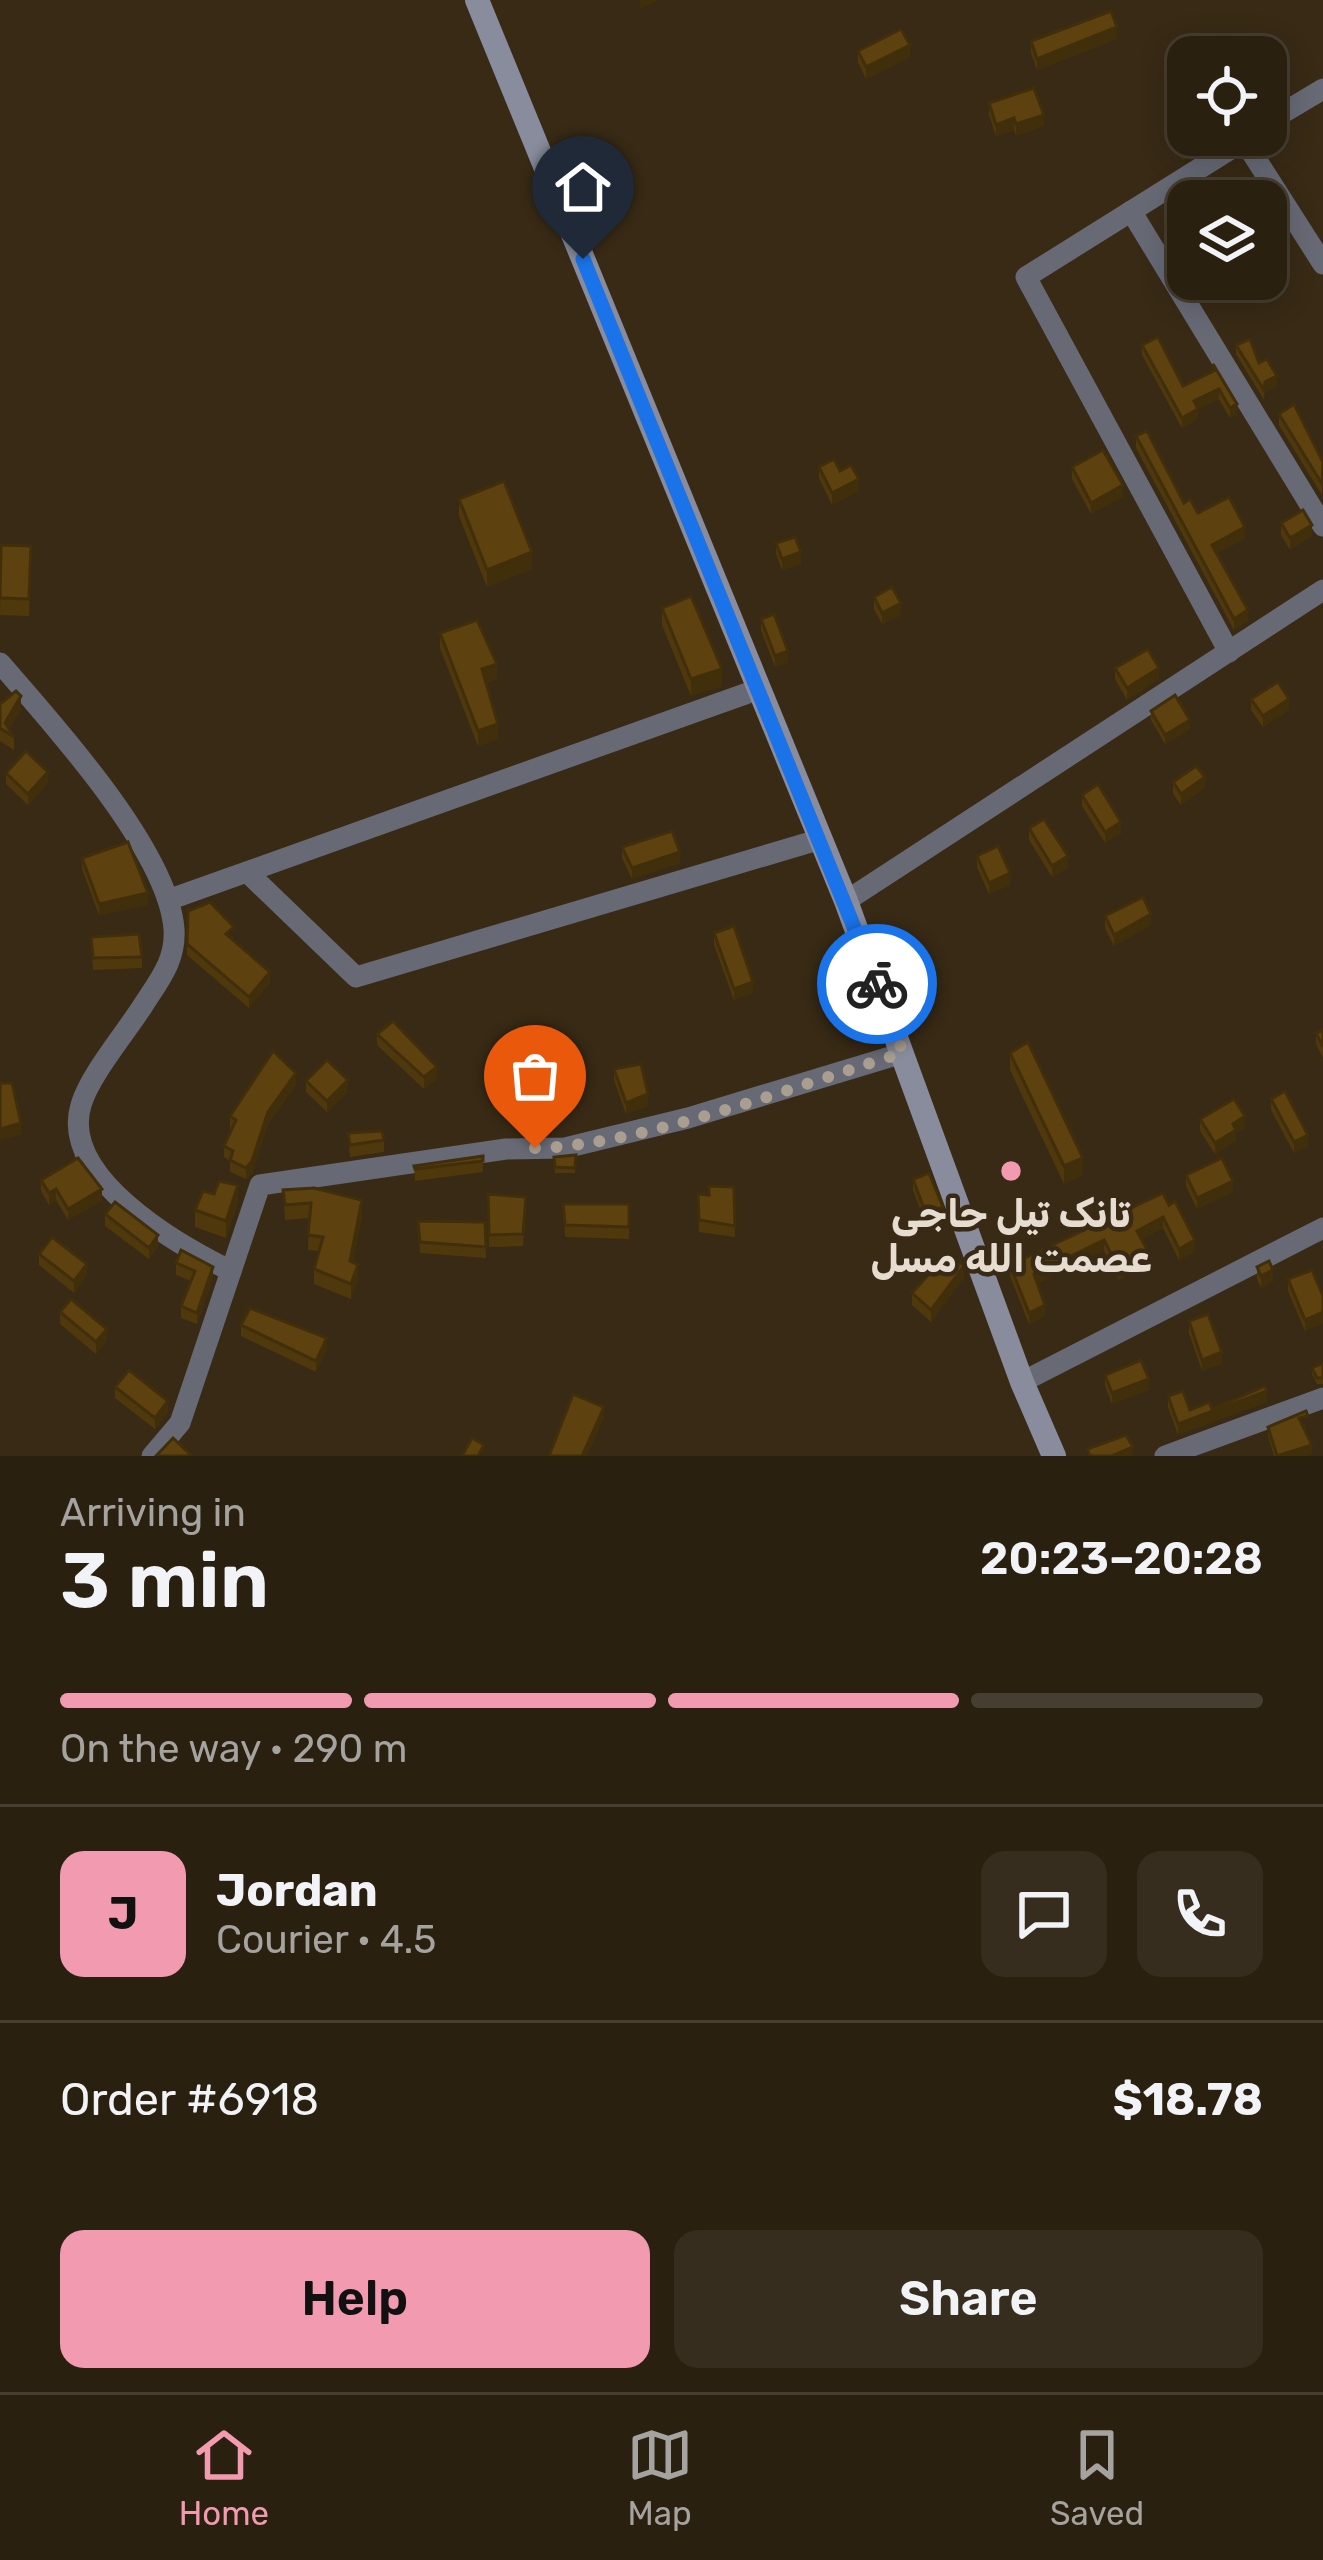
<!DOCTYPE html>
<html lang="en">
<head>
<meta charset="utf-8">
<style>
  body { margin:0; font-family:Rubik,Cairo,sans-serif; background:#362d1e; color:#f1f3f6; height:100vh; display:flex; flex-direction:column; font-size:45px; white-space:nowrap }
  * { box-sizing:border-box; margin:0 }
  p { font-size:39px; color:#a5a39f }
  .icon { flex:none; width:66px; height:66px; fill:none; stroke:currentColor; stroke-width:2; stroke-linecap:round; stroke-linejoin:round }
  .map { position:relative; height:1456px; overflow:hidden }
  .details { display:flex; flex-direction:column; background:#2a2010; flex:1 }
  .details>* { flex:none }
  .buttons { position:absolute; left:1167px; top:36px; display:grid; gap:24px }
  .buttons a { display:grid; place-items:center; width:120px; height:120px; border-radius:24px; background:#2a2010; box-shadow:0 6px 30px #0003,0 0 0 3px #463e30; font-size:60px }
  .pin { position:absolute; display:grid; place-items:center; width:102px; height:102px; color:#fff; margin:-123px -51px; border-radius:50% 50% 50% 0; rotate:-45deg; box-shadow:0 0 12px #0007 }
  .pin .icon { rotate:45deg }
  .courier { position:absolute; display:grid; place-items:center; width:120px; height:120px; margin:-60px; border:9px solid #1a73e8; border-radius:50%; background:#fff; color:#222; box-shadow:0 3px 15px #0007 }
  .headline em { font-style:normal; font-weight:600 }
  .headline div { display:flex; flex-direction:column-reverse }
  .headline { display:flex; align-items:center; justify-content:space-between; height:204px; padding:0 60px }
  h1 { font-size:78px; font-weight:600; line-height:90px }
  .bar { display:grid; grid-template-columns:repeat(4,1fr); gap:18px 12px; align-content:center; height:144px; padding:0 60px }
  .bar i { height:15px; border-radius:9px; background:#463e30 }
  .bar .selected { background:#f29ab0 }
  .bar p { grid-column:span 4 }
  .line { display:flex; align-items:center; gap:30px; padding:0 60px; border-top:3px solid #463e30 }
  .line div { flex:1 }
  .round { display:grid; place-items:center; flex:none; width:126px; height:126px; border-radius:24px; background:#362d1e }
  .primary-button { display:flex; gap:24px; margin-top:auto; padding:24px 60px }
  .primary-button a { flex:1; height:138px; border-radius:24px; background:#f29ab0; color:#111; font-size:48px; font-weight:600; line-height:138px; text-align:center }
  .primary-button a+a { background:#362d1e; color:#f1f3f6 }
  .tab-bar { display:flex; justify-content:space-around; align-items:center; height:168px; border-top:3px solid #463e30; background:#2a2010; font-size:33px; color:#a5a39f }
  .tab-bar a { display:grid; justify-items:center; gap:6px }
  .tab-bar .selected { color:#f29ab0 }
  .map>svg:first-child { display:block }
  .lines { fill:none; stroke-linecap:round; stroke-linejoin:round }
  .minor { stroke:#676a75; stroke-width:21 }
  .secondary { stroke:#888c9d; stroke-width:24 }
  .wall { fill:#50380d }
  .shaded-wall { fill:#412e0a }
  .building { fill:#5d410f; stroke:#412e0a; stroke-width:3 }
  .done { stroke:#a99e8f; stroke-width:12; stroke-dasharray:0 21.6 }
  .route { stroke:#1a73e8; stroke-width:15 }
  .poi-dot { fill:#f29ab0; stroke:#382a15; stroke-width:4.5 }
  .labels { text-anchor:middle; stroke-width:9; stroke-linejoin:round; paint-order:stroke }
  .poi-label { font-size:39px; font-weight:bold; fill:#e6ddd0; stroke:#382a15 }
</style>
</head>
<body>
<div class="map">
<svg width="1323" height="1456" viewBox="0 0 1323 1456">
  <rect width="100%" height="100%" fill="#382a15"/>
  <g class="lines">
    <g class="minor">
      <polyline points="1266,123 1323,89"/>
      <polyline points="1245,142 1323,264"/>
      <polyline points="1131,211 1323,526"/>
      <polyline points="1229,652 1026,277 1253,135"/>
      <path d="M0 663C52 723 168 850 174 929 176 960 160 979 144 1004 127 1031 89 1076 81 1105 59 1178 180 1246 231 1271"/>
      <polyline points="247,872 356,977 821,839"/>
      <polyline points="168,900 759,689"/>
      <polyline points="846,901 1323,590"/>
      <polyline points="1022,1382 1323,1228"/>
      <polyline points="152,1456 180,1423 260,1185 506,1149 565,1148 688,1118 903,1053"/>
      <polyline points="1165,1456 1323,1398"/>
    </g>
    <polyline class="secondary" points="477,0 846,901 1022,1382 1054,1456"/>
  </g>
  <g class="wall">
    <polygon points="1117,39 1037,70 1031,53 1031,41"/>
    <polygon points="858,51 910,57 866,79 858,62"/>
    <polygon points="989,103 1044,126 1016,136 1014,130 996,136 989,115"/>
    <polygon points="1172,133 1188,135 1224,135 1183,160 1172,144"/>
    <polygon points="1142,345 1183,386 1213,371 1237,414 1230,418 1219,399 1198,409 1198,419 1182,428 1142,355"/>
    <polygon points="1236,345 1259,363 1277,386 1265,392 1264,400 1236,354"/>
    <polygon points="1279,414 1323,462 1322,495 1279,425"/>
    <polygon points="1136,436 1184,503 1198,513 1245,539 1217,553 1248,621 1234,630 1136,448"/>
    <polygon points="819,467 840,471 859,491 832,505 819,478"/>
    <polygon points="1072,467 1123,497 1091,514 1072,479"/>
    <polygon points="459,499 532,569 487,587 459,516"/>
    <polygon points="1281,523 1312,536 1290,550 1281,535"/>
    <polygon points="776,543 801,564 782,570 776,554"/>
    <polygon points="1,545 31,546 29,616 0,615"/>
    <polygon points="874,597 901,615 882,624 874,609"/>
    <polygon points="662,608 722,686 691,696 662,625"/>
    <polygon points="761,619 788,662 775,667 761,630"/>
    <polygon points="440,633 497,679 486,683 498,739 478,746 440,648"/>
    <polygon points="1115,668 1159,679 1127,700 1115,679"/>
    <polygon points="1251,699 1289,710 1263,727 1251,710"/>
    <polygon points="0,704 21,710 9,729 14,737 14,750 0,741"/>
    <polygon points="1151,711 1190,729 1165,744 1151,720"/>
    <polygon points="6,773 48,783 28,805 6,784"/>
    <polygon points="1173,782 1205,788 1181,805 1173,794"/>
    <polygon points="1082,795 1121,833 1105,843 1082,806"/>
    <polygon points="1029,828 1068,868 1052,877 1029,840"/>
    <polygon points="622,847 680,863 632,879 622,858"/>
    <polygon points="977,856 1010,885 989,894 977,867"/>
    <polygon points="82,858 148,905 99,915 82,869"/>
    <polygon points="188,911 234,938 232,939 270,983 249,1008 187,955"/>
    <polygon points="1105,916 1151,925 1114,946 1105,928"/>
    <polygon points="714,933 753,993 734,1000 714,945"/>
    <polygon points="91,937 142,957 142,968 93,970"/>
    <polygon points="1323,1030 1323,1058 1316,1044 1316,1033"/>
    <polygon points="377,1034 437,1079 424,1089 377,1045"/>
    <polygon points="1010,1053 1083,1175 1064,1184 1010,1070"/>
    <polygon points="614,1069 648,1106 626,1114 614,1080"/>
    <polygon points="509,1075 560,1116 523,1128 509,1092"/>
    <polygon points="306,1081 348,1092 327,1112 306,1092"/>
    <polygon points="296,1085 268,1124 252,1173 246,1179 230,1172 230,1161 224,1157 224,1146 232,1129 230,1128 230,1116"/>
    <polygon points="1271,1099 1308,1146 1294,1153 1271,1110"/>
    <polygon points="1200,1119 1245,1128 1236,1133 1236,1141 1215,1154 1200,1131"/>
    <polygon points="348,1133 384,1140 384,1152 350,1157"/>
    <polygon points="576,1155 575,1173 555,1173 554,1157"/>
    <polygon points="483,1156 483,1172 415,1181 414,1166"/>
    <polygon points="1186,1175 1233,1192 1197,1209 1186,1186"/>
    <polygon points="913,1179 943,1219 926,1225 913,1190"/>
    <polygon points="41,1180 102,1201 68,1220 56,1200 49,1205 41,1191"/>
    <polygon points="734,1187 735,1237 699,1232 698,1194 709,1195"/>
    <polygon points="283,1190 362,1215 353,1262 358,1280 351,1299 314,1284 314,1269 319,1251 308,1250 309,1218 285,1220"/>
    <polygon points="1163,1193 1195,1252 1179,1260 1163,1228 1142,1239 1149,1264 1119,1280 1104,1251 1038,1283 1045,1316 1029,1324 1010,1276 1010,1265"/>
    <polygon points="488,1194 526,1208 523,1246 489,1247"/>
    <polygon points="238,1202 226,1238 195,1227 195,1210"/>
    <polygon points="563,1204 629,1204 629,1239 565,1237"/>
    <polygon points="105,1214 158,1247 149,1259 105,1226"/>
    <polygon points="418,1221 485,1222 486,1258 420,1253"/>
    <polygon points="39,1254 87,1275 74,1293 39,1265"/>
    <polygon points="176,1263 213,1278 197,1324 181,1318 181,1306 191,1281 176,1275"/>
    <polygon points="1257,1267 1273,1281 1261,1288 1257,1279"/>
    <polygon points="1312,1270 1305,1331 1288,1291 1288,1279"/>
    <polygon points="964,1277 931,1322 912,1305 912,1293"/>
    <polygon points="60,1312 107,1341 96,1354 60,1324"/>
    <polygon points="1189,1321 1222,1364 1202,1371 1189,1333"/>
    <polygon points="241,1325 327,1349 316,1372 241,1336"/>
    <polygon points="1323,1363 1323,1384 1317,1384 1312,1374 1312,1368"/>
    <polygon points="1105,1375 1149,1390 1112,1404 1105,1386"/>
    <polygon points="115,1387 168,1412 155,1429 115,1398"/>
    <polygon points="1168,1396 1190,1410 1267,1402 1178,1435 1168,1407"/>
    <polygon points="1308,1425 1303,1426 1312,1454 1306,1456 1274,1456 1268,1436 1268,1427"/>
  </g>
  <g class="shaded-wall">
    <polygon points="640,0 659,0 640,9"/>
    <polygon points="1117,27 1117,39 1037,70 1037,59"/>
    <polygon points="910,45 910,57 866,79 866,67"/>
    <polygon points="1044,115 1044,126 1016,136 1016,124"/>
    <polygon points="1014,118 1014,130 996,136 996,125"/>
    <polygon points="1206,135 1224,135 1183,160 1183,149"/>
    <polygon points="1277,376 1277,386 1265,392 1264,400 1265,382"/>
    <polygon points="1219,389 1219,399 1194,412 1194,401"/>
    <polygon points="1237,404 1237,414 1230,418 1230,408"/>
    <polygon points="1198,409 1198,419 1182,428 1182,418"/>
    <polygon points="859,479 859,491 832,505 832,493"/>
    <polygon points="1123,485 1123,497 1091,514 1091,503"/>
    <polygon points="1312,525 1312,536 1290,550 1290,538"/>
    <polygon points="1245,527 1245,539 1212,556 1212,545"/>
    <polygon points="532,552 532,569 487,587 487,570"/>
    <polygon points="801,552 801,564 782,570 782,559"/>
    <polygon points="901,603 901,615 882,624 882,613"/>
    <polygon points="1248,610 1248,621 1234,630 1234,619"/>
    <polygon points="788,651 788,662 775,667 775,656"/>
    <polygon points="497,664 497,679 482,684 482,669"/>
    <polygon points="1159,668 1159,679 1127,700 1127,688"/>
    <polygon points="722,669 722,686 691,696 691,679"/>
    <polygon points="21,696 21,710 7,732 5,723"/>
    <polygon points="1289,699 1289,710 1263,727 1263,716"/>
    <polygon points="1190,720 1190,729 1165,744 1165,735"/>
    <polygon points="498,724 498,739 478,746 478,731"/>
    <polygon points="48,772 48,783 28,805 28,794"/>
    <polygon points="1205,777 1205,788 1181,805 1181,794"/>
    <polygon points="1121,822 1121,833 1105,843 1105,832"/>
    <polygon points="680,852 680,863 632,879 632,868"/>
    <polygon points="1068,856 1068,868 1052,877 1052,866"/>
    <polygon points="1010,873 1010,885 989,894 989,883"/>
    <polygon points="148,893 148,905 99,915 99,904"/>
    <polygon points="1151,914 1151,925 1114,946 1114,935"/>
    <polygon points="270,972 270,983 249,1008 249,997"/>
    <polygon points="753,982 753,993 734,1000 734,989"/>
    <polygon points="437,1067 437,1079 424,1089 424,1077"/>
    <polygon points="296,1073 296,1085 268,1124 252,1173 246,1179 246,1168 268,1112"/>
    <polygon points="348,1080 348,1092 327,1112 327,1101"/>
    <polygon points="648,1094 648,1106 626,1114 626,1103"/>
    <polygon points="560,1099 560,1116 523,1128 523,1111"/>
    <polygon points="1245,1116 1245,1128 1236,1133 1236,1141 1215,1154 1215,1143 1233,1124"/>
    <polygon points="21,1123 21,1135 0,1140 0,1129"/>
    <polygon points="1308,1135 1308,1146 1294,1153 1294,1142"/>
    <polygon points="1083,1158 1083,1175 1064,1184 1064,1166"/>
    <polygon points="1233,1181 1233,1192 1197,1209 1197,1198"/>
    <polygon points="238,1185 238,1202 226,1238 226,1221"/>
    <polygon points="56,1189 56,1200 49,1205 49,1193"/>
    <polygon points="102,1189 102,1201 68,1220 68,1209"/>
    <polygon points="362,1200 362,1215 350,1276 350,1261"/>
    <polygon points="943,1207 943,1219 926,1225 926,1214"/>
    <polygon points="1163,1217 1163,1228 1137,1242 1137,1231"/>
    <polygon points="158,1235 158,1247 149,1259 149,1248"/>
    <polygon points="1104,1240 1104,1251 1034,1285 1034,1274"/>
    <polygon points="1195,1240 1195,1252 1179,1260 1179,1249"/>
    <polygon points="1149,1253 1149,1264 1119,1280 1119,1269"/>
    <polygon points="87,1264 87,1275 74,1293 74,1281"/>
    <polygon points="358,1265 358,1280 351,1299 351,1284"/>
    <polygon points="964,1266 964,1277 931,1322 931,1310"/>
    <polygon points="213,1267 213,1278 197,1324 197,1313"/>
    <polygon points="1273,1270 1273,1281 1261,1288 1261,1276"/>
    <polygon points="1045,1305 1045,1316 1029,1324 1029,1313"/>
    <polygon points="1323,1312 1323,1324 1305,1331 1305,1320"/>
    <polygon points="107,1329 107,1341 96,1354 96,1342"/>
    <polygon points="327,1338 327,1349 316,1372 316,1361"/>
    <polygon points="1222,1352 1222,1364 1202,1371 1202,1360"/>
    <polygon points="1149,1379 1149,1390 1112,1404 1112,1393"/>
    <polygon points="1267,1391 1267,1402 1178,1435 1178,1424"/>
    <polygon points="168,1401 168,1412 155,1429 155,1418"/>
    <polygon points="604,1407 604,1418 587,1456 582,1456"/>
    <polygon points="1312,1445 1312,1454 1306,1456 1282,1456"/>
    <polygon points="1133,1447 1133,1456 1112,1456"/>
  </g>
  <g class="building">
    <polygon points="1111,11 1117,27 1037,59 1031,41"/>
    <polygon points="901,29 910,45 866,67 858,51"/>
    <polygon points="1034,88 1044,115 1016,124 1014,118 996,125 989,103"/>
    <polygon points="1188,122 1188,135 1206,135 1183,149 1172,133"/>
    <polygon points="1242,186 1250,200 1249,201 1214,201"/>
    <polygon points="1158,337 1183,386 1214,371 1213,364 1237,404 1230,408 1219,389 1194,401 1198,409 1182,418 1142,345"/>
    <polygon points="1250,339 1259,363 1267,359 1277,376 1265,382 1264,390 1236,345"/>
    <polygon points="1294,404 1323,462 1322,484 1279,414"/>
    <polygon points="1147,431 1184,503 1190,499 1198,513 1229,497 1245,527 1212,545 1248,610 1234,619 1136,436"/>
    <polygon points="1103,450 1123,485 1091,503 1072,467"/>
    <polygon points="834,459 840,471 851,465 859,479 832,493 819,467"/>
    <polygon points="504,481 532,552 487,570 459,499"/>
    <polygon points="1303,510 1312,525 1290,538 1281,523"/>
    <polygon points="795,537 801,552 782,559 776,543"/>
    <polygon points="1,545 31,546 29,599 0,598"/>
    <polygon points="892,587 901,603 882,613 874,597"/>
    <polygon points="691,596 722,669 691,679 662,608"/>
    <polygon points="774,614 788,651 775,656 761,619"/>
    <polygon points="477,620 497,664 482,669 498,724 478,731 440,633"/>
    <polygon points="1148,649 1159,668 1127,688 1115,668"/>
    <polygon points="1278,682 1289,699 1263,716 1251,699"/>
    <polygon points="16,691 21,696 5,723 14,737 0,728 0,704"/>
    <polygon points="1175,695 1190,720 1165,735 1151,711"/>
    <polygon points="26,751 48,772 28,794 6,773"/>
    <polygon points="1196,766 1205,777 1181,794 1173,782"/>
    <polygon points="1098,784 1121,822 1105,832 1082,795"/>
    <polygon points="1044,819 1068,856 1052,866 1029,828"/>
    <polygon points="672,831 680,852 632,868 622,847"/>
    <polygon points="128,842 148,893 99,904 82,858"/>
    <polygon points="998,846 1010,873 989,883 977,856"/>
    <polygon points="1143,897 1151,914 1114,935 1105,916"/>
    <polygon points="210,902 234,927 226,934 270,972 249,997 187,944 188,911"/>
    <polygon points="734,926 753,982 734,989 714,933"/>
    <polygon points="139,934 142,957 93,958 91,937"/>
    <polygon points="393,1021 437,1067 424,1077 377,1034"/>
    <polygon points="1323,1030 1323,1047 1316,1033"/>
    <polygon points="1028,1042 1083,1158 1064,1166 1010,1053"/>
    <polygon points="273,1051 296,1073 268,1112 252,1161 246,1168 230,1160 233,1151 224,1146 236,1120 230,1116"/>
    <polygon points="327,1060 348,1080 327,1101 306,1081"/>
    <polygon points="545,1061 560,1099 523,1111 509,1075"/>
    <polygon points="641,1064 648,1094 626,1103 614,1069"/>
    <polygon points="0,1083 12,1083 21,1123 0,1129"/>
    <polygon points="1285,1091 1308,1135 1294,1142 1271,1099"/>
    <polygon points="1234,1099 1245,1116 1233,1124 1236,1130 1215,1143 1200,1119"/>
    <polygon points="382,1131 384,1140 350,1145 348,1133"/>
    <polygon points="576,1155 575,1168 555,1167 554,1157"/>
    <polygon points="483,1156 483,1161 415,1169 414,1166"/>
    <polygon points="78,1158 102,1189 68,1209 56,1189 49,1193 41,1180"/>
    <polygon points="1222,1158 1233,1181 1197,1198 1186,1175"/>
    <polygon points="929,1173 943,1207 926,1214 913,1179"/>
    <polygon points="219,1181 238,1185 226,1221 195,1210 203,1191 214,1194"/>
    <polygon points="709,1186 734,1187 735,1226 699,1220 698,1194 709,1195"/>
    <polygon points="314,1188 362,1200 350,1261 358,1265 351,1284 314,1269 323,1237 308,1235 311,1203 285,1205 283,1190"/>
    <polygon points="1163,1193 1169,1205 1175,1201 1195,1240 1179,1249 1163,1217 1137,1231 1149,1253 1119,1269 1104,1240 1034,1274 1045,1305 1029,1313 1010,1265"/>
    <polygon points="488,1194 526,1197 523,1234 489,1235"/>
    <polygon points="115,1202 158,1235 149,1248 105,1214"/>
    <polygon points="563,1204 629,1204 629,1227 565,1225"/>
    <polygon points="418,1221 485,1222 486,1247 420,1242"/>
    <polygon points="52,1237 87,1264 74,1281 39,1254"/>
    <polygon points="181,1250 213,1267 197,1313 181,1306 195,1271 176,1263"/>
    <polygon points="949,1252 964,1266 931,1310 912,1293"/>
    <polygon points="1269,1261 1273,1270 1261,1276 1257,1267"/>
    <polygon points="1312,1270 1323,1296 1323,1312 1305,1320 1288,1279"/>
    <polygon points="71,1299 107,1329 96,1342 60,1312"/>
    <polygon points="250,1308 327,1338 316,1361 241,1325"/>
    <polygon points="1208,1314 1222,1352 1202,1360 1189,1321"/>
    <polygon points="1141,1360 1149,1379 1112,1393 1105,1375"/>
    <polygon points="1323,1363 1323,1378 1317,1378 1312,1368"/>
    <polygon points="129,1370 168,1401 155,1418 115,1387"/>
    <polygon points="1265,1386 1267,1391 1178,1424 1168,1396 1183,1391 1190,1410 1209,1402 1212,1409"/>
    <polygon points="573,1394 604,1407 582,1456 549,1456"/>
    <polygon points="1306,1411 1308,1416 1299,1418 1312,1445 1277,1456 1268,1427"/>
    <polygon points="1126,1435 1133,1447 1112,1456 1090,1456 1087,1449"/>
    <polygon points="173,1438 192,1456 156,1456"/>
    <polygon points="472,1438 484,1445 478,1456 462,1456"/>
  </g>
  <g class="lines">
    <path class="done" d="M535 1148C643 1146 796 1085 903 1053L877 984"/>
    <polyline class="route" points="583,259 877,984"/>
  </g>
  <circle class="poi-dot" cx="1011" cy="1171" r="12"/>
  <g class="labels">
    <g class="poi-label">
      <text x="1011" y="1227">تانک تیل حاجی<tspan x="1011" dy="45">عصمت الله مسل</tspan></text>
    </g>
  </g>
</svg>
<div class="buttons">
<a><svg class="icon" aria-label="locate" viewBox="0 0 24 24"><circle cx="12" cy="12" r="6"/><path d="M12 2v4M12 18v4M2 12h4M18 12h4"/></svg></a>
<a><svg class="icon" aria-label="layers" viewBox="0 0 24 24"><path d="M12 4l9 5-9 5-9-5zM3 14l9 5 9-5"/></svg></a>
</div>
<div class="pin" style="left:535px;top:1148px;background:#ea580c"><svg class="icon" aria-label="bag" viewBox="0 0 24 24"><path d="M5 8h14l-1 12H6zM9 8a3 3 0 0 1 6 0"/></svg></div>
<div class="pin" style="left:583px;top:259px;background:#1f2937"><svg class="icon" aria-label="home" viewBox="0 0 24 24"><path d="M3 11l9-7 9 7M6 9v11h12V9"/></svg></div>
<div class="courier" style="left:877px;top:984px"><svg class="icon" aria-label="bike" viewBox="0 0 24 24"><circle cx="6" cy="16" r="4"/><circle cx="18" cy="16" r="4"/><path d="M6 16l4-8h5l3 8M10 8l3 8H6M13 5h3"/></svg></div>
</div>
<section class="details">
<div class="headline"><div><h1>3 min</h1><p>Arriving in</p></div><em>20:23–20:28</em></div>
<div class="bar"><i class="selected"></i><i class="selected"></i><i class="selected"></i><i></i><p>On the way · 290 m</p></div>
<div class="line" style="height:216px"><b class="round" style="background:#f29ab0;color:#111">J</b><div><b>Jordan</b><p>Courier · 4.5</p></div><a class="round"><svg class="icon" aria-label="chat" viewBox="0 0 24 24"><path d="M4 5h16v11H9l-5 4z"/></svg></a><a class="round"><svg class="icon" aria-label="phone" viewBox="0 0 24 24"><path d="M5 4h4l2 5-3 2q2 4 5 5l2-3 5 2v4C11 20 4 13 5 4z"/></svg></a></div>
<div class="line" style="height:156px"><div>Order #6918</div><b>$18.78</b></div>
<div class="primary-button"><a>Help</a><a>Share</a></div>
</section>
<nav class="tab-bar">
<a class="selected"><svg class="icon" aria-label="home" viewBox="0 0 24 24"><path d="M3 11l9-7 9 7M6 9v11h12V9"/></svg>Home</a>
<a><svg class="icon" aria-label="map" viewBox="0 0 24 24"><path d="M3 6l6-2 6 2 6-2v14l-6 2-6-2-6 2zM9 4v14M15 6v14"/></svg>Map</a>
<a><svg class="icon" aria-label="saved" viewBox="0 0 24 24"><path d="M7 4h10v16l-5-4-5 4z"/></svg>Saved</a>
</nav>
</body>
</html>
